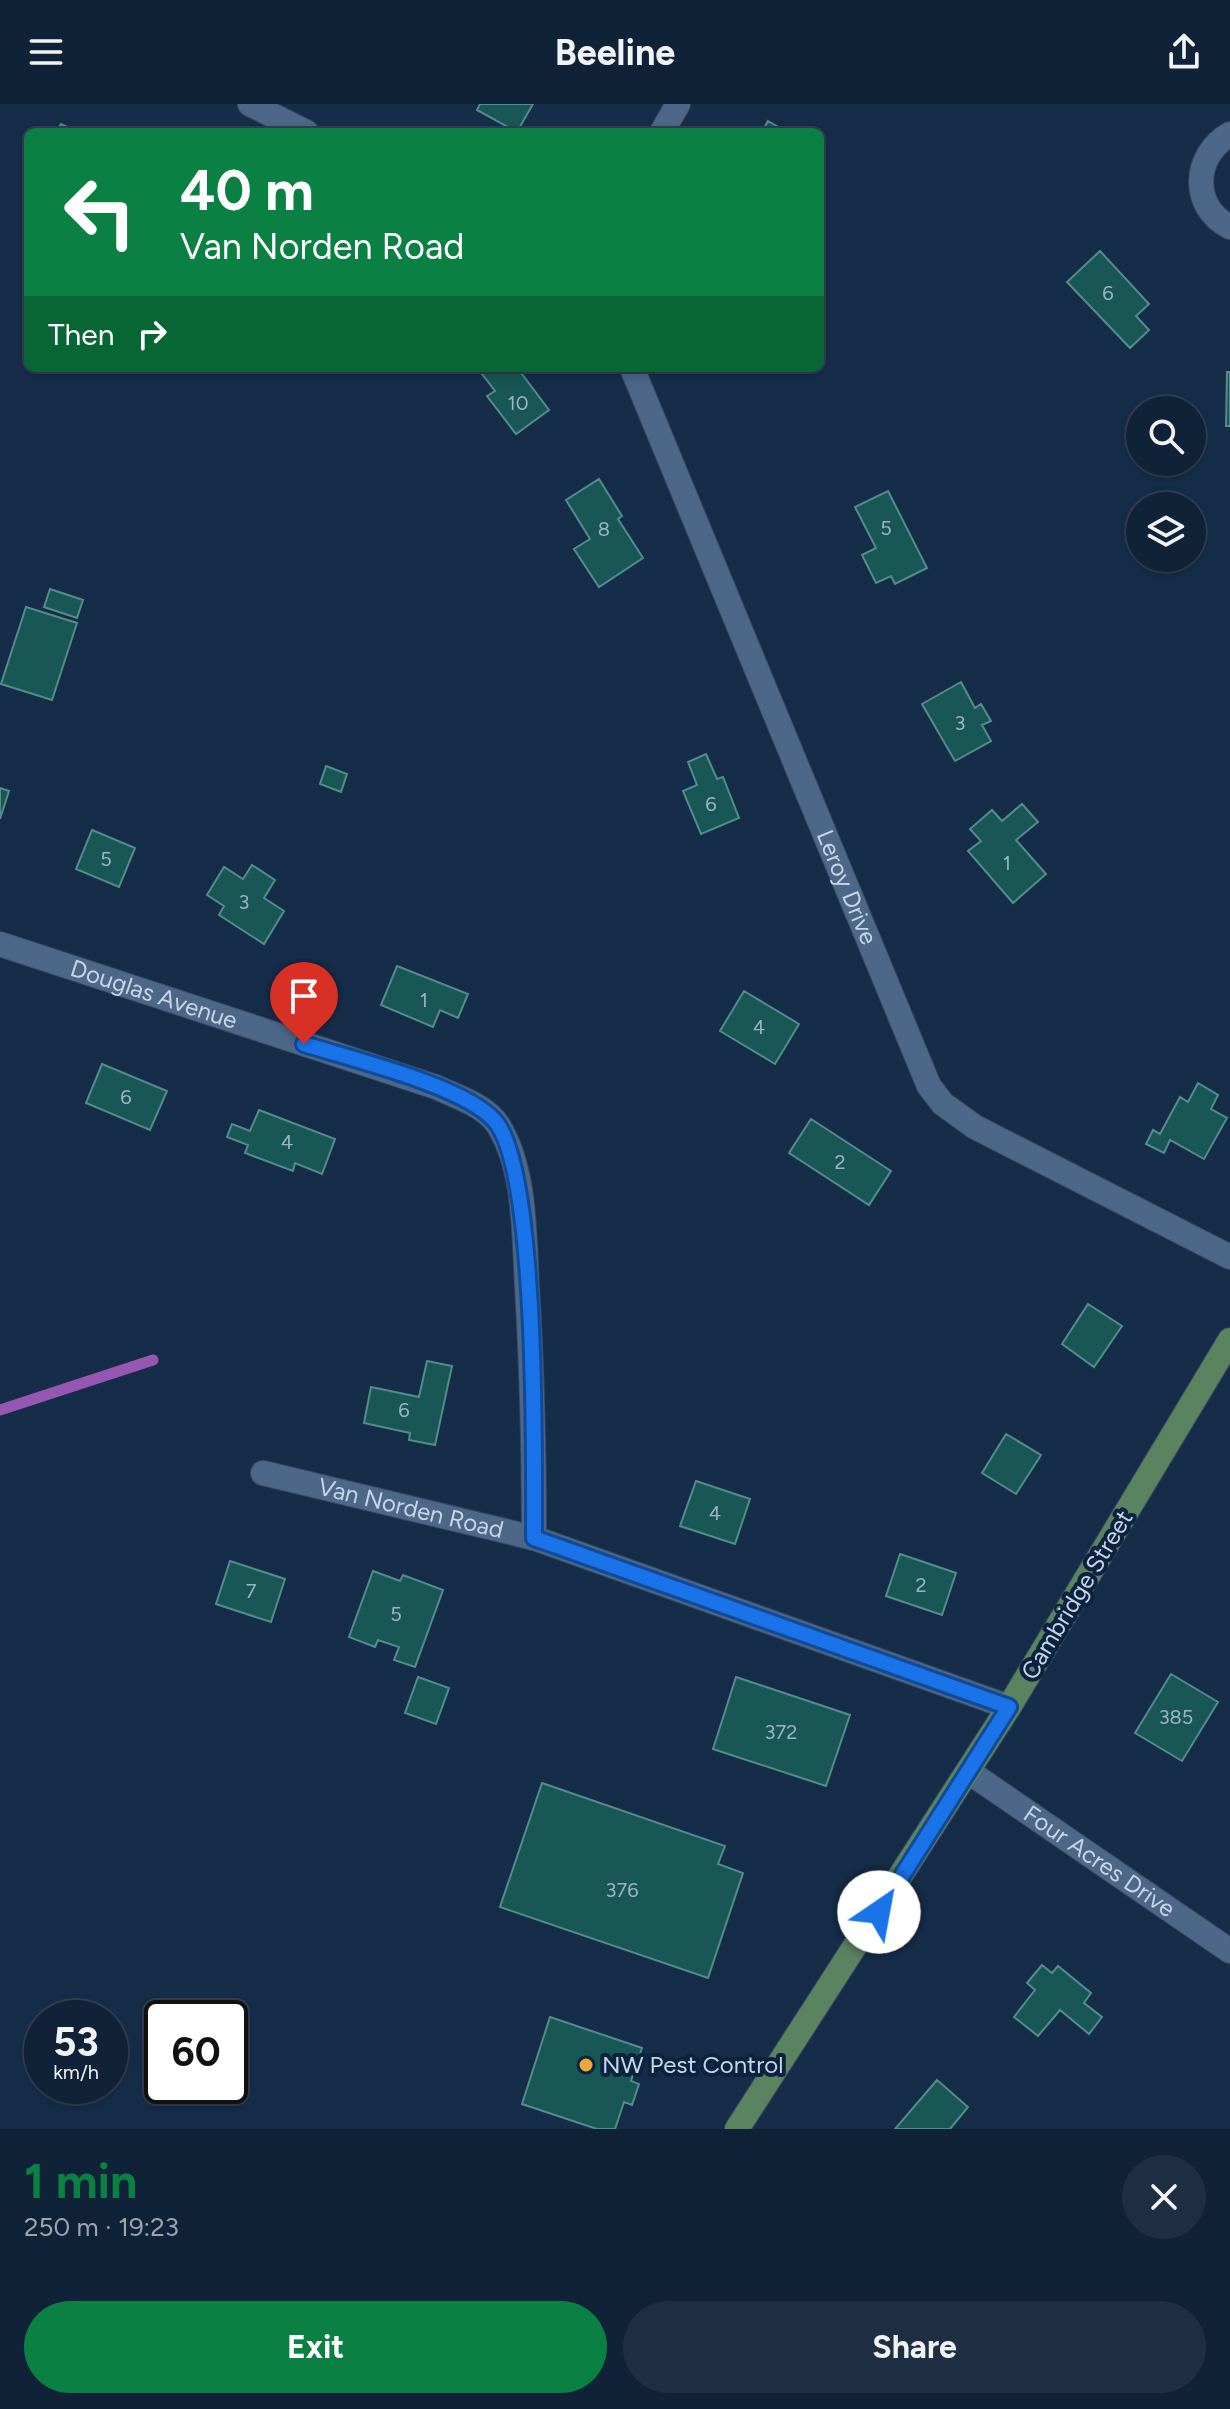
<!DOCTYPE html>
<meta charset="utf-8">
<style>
body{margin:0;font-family:Figtree,sans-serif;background:#1e2f43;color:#f1f3f6;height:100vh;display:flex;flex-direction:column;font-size:30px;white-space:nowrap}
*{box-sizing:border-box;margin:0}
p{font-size:26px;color:#9ca4ae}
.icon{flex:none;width:44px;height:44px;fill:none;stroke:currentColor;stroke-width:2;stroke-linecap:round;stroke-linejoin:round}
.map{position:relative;height:2025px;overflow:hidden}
.drawer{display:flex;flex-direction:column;background:#102238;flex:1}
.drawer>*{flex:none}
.guide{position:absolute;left:24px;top:24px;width:800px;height:244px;border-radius:12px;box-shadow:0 4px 12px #0003,0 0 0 2px #303f53;background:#0b8043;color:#fff;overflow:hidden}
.tools{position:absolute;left:1126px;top:292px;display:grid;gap:16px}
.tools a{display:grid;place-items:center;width:80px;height:80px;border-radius:50%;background:#102238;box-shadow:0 4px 12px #0003,0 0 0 2px #303f53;font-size:40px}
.speed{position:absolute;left:24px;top:1896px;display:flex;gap:16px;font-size:40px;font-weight:700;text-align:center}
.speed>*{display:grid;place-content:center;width:104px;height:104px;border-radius:50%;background:#102238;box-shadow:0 4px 12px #0003,0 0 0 2px #303f53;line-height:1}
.speed small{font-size:20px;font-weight:400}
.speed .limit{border:4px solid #111;border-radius:12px;background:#fff;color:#111}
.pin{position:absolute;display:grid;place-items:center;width:68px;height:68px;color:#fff;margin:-82px -34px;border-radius:50% 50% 50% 0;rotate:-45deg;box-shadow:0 0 8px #0007}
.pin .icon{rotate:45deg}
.me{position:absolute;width:88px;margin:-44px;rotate:33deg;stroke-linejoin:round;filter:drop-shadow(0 0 6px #0008)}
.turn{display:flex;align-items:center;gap:28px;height:168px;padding:0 24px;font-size:36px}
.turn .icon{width:104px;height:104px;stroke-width:2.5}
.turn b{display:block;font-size:56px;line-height:68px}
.then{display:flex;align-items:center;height:76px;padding:0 24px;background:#0003;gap:16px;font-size:30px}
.round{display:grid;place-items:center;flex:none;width:84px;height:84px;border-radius:42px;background:#1e2f43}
.head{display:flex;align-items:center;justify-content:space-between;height:136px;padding:0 24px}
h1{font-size:48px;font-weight:700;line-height:60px;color:#0b8043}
.cta{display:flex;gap:16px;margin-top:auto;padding:16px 24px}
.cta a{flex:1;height:92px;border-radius:48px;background:#0b8043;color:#fff;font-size:32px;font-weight:700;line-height:92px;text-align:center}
.cta a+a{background:#1e2f43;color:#f1f3f6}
header{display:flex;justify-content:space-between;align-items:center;height:104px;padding:0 24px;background:#102238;font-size:36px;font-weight:700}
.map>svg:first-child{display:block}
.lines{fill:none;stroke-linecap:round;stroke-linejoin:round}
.stream{stroke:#9657b2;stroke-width:11}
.building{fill:#195656;stroke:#538c8b;stroke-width:2}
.minor-casing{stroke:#384a63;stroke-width:26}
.major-casing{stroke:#384a63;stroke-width:26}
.minor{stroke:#4d6788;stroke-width:24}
.major{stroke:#5b8360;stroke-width:24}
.route-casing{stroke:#114b97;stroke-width:20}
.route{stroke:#1a73e8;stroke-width:14}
.poi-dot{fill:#eda83b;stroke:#0c233f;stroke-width:3}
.labels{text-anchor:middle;stroke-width:8;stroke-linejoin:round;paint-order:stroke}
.number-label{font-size:20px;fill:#9bb5c3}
.street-label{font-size:24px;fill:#c6d5e7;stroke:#0c233f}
.poi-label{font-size:24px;fill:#c6d5e7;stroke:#0c233f;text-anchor:start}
</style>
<header><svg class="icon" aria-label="menu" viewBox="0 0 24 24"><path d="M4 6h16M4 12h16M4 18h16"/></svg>Beeline<svg class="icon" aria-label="share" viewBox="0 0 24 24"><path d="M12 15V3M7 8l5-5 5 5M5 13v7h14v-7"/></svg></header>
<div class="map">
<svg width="1230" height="2025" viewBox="0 0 1230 2025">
<rect width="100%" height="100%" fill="#162d4a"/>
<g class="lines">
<!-- stream -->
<path class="stream" d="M0,1306L153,1256"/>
</g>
<!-- building -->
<path class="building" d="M480,0H533L517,28L477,6Z
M768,17L787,28H762Z
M61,20L77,28H56Z
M1100,147L1149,200L1136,212L1149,226L1130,244L1067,178Z
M483,264H531L522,270L549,306L516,330L487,292L495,287L479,266Z
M1227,268H1230V322H1226Z
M599,375L622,412L618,415L643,454L599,483L574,445L590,435L566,396Z
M888,387L927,464L895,480L891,472L876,479L862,451L876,444L855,403Z
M50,485L83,496L77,514L44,503Z
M26,503L77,519L52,596L1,580Z
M961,578L975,604L981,600L991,617L982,621L991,637L955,657L922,600Z
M706,650L717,675L723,673L739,714L701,730L683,687L697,681L688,658Z
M326,662L347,670L341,688L320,680Z
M0,684L9,687L0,715Z
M1022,700L1038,718L1016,736L1046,770L1013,799L968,747L981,737L970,725L992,706L1002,717Z
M92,726L135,744L119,783L76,765Z
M252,761L275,776L264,794L284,807L264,840L219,811L224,802L207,791L224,763L243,775Z
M397,862L468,890L458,914L440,906L433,923L381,901Z
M744,887L799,920L775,960L720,927Z
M102,960L167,987L150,1026L86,999Z
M1198,979L1218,991L1211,1005L1227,1014L1204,1055L1170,1036L1164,1049L1146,1040L1153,1026L1160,1030L1180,993L1188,998Z
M259,1006L335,1035L322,1070L295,1059L293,1067L245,1049L248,1041L227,1033L232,1020L250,1027Z
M811,1015L891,1067L869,1101L789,1049Z
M1088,1200L1122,1222L1094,1263L1062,1240Z
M427,1257L452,1262L435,1341L409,1336L410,1329L364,1319L371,1283L419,1293Z
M1006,1330L1041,1351L1016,1390L982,1369Z
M696,1377L750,1395L735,1440L680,1422Z
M900,1450L956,1469L942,1511L886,1492Z
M230,1457L285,1475L271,1518L216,1500Z
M373,1467L400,1477L403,1471L443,1486L415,1563L394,1556L399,1543L378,1536L375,1543L349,1533Z
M1171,1570L1218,1598L1182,1657L1135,1629Z
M418,1573L449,1584L436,1620L405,1609Z
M736,1573L850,1611L826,1682L713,1645Z
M542,1679L725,1742L718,1760L743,1769L708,1874L500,1803Z
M1042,1861L1052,1869L1058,1862L1091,1889L1084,1899L1102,1913L1089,1930L1060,1906L1038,1932L1014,1913L1035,1886L1027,1879Z
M550,1913L642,1944L631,1977L639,1980L632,2001L624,1998L615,2025H597L522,2000Z
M937,1976L968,2003L950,2025H895Z"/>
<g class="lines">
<!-- minor casing -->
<g class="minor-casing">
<g id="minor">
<path d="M250,0L306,28"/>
<path d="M662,28L678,0"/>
<path d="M1230,30C1193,51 1190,103 1230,123"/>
<path id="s1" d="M632,264L929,982L943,1000L975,1023L1230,1153"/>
<path id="s2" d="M0,840L436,983C457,993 485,1001 498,1021C526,1065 524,1132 527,1182C532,1266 534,1350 534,1434"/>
<path id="s3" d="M263,1369L534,1434L1009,1603"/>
<path id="s4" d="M969,1668L1230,1847"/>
</g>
</g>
<!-- major casing -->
<g class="major-casing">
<path id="major" d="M737,2025L1009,1603L1230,1236"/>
</g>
<!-- minor -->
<use href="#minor" class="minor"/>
<!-- major -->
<use href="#major" class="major"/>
</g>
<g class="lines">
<!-- route casing -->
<g class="route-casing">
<path id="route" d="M304,940C351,955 465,982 495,1017C538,1067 534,1358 534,1434L1009,1603L879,1808"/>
</g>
<!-- route -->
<use href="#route" class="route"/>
</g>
<!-- markers -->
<circle class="poi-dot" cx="586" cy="1961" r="8"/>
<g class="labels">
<!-- number labels -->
<g class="number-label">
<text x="1108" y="196">6</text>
<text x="518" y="306">10</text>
<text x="886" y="431">5</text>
<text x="604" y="432">8</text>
<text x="960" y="626">3</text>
<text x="711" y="707">6</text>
<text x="106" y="762">5</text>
<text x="1007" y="766">1</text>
<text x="244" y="805">3</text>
<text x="424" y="903">1</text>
<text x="759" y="930">4</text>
<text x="126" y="1000">6</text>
<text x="287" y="1045">4</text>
<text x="840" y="1065">2</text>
<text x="404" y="1313">6</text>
<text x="715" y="1416">4</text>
<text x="921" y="1488">2</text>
<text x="251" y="1494">7</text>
<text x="396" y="1517">5</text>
<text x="1176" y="1620">385</text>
<text x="781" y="1635">372</text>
<text x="622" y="1793">376</text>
</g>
<!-- street labels -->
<g class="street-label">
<text dy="8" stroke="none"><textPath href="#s1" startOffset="562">Leroy Drive</textPath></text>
<text dy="8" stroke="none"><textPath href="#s2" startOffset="162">Douglas Avenue</textPath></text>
<text dy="8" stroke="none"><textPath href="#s3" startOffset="152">Van Norden Road</textPath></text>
<text transform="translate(1077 1491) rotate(-59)" y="8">Cambridge Street</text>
<text dy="8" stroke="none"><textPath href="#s4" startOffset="158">Four Acres Drive</textPath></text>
</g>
<!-- poi labels -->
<g class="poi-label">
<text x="602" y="1969">NW Pest Control</text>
</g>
</g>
</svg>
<div class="tools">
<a><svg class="icon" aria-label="search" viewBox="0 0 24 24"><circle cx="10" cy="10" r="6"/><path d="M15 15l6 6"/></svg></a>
<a><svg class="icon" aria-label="layers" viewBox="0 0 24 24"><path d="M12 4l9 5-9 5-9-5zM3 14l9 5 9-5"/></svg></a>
</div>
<div class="speed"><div>53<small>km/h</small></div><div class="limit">60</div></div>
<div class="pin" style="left:304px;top:940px;background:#d93025"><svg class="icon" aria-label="arrive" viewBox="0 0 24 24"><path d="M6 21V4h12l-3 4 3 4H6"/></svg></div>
<svg class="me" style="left:879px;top:1808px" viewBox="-20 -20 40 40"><circle r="19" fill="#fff"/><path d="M0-13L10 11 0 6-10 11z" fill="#1a73e8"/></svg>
<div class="guide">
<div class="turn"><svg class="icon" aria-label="left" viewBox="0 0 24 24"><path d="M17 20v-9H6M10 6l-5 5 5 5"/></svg><div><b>40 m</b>Van Norden Road</div></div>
<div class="then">Then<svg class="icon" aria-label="right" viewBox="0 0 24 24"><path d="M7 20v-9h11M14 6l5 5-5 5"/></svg></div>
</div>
</div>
<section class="drawer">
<div class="head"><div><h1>1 min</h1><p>250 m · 19:23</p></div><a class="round"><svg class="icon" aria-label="close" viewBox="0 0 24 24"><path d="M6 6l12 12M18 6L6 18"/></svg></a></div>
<div class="cta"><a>Exit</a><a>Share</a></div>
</section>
